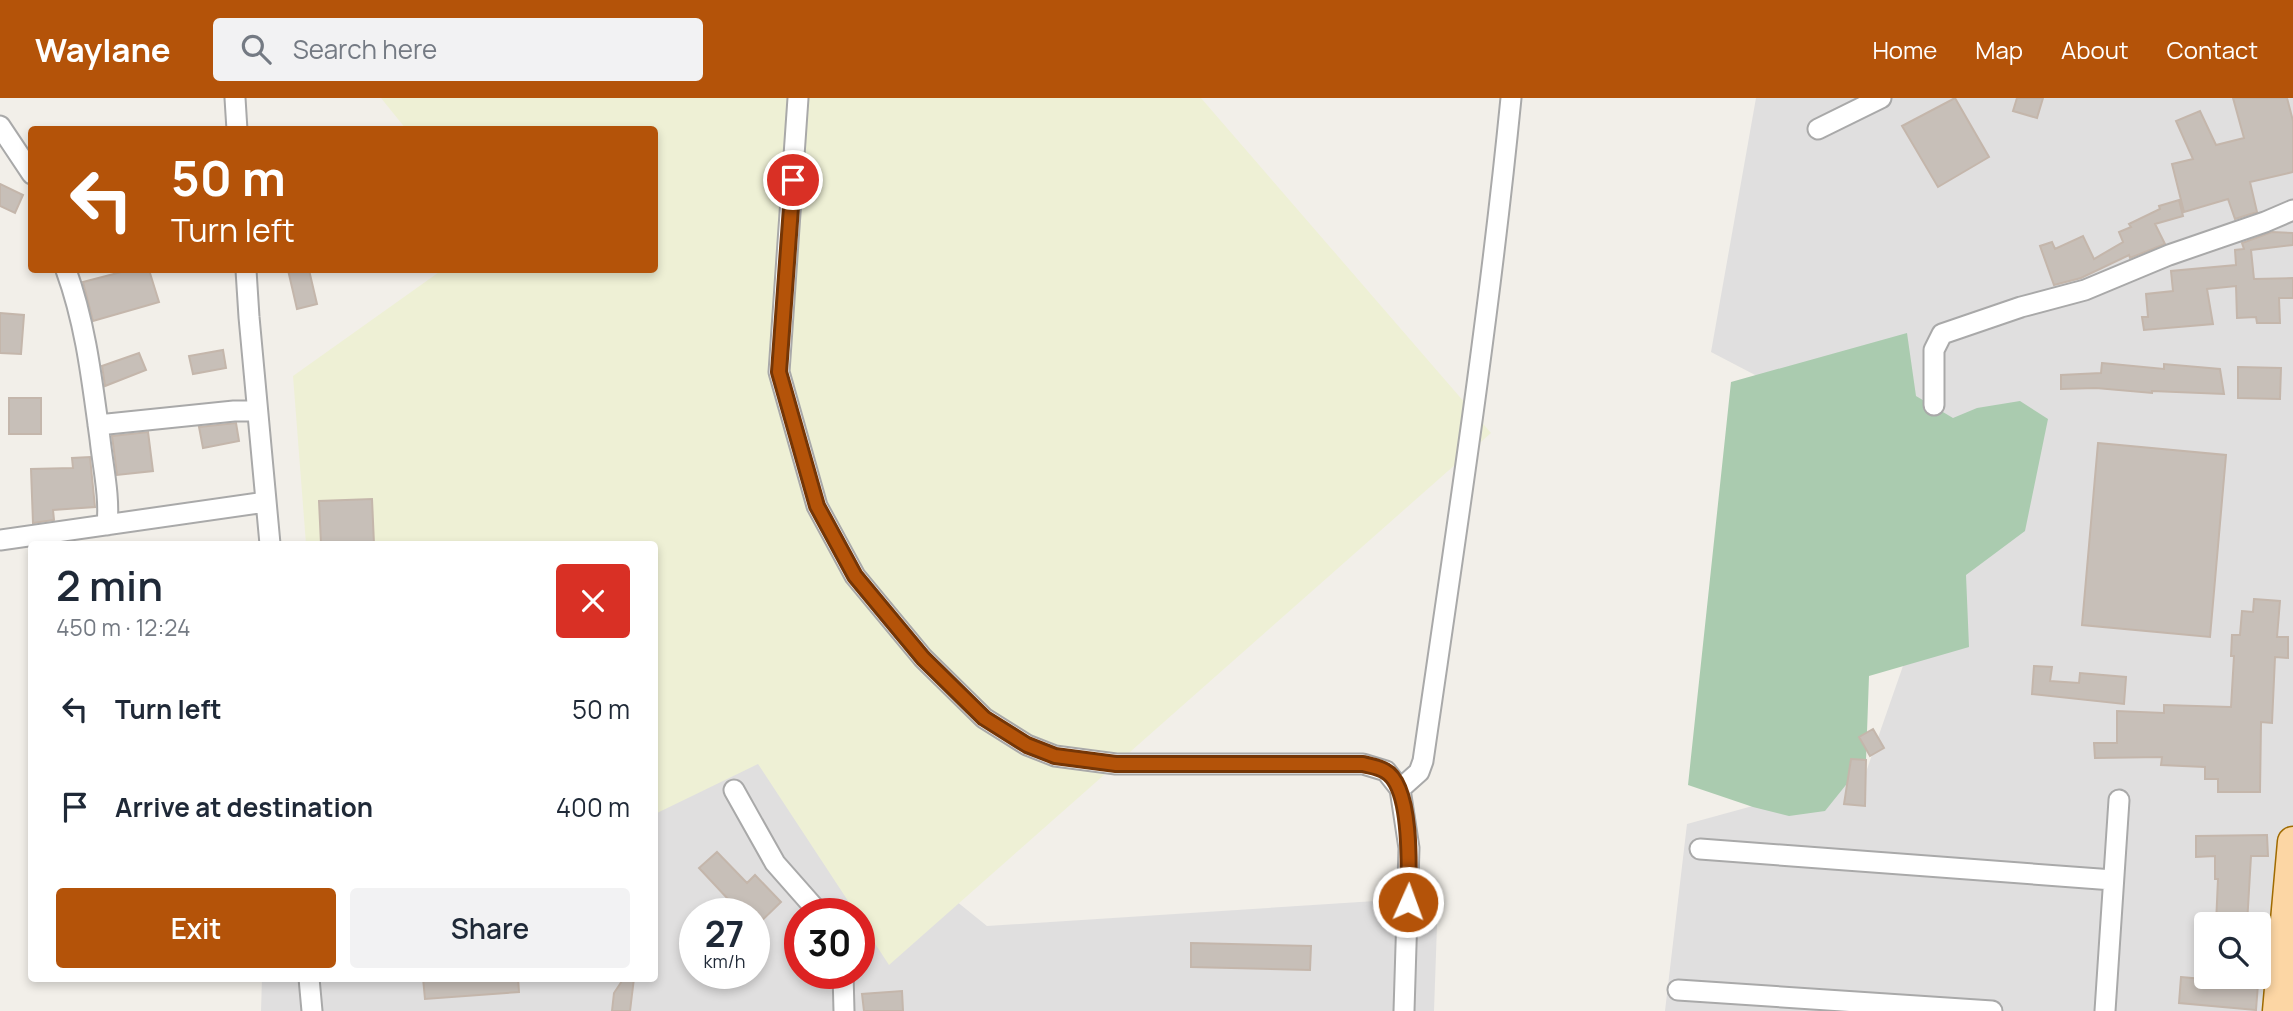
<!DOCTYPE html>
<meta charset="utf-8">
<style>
body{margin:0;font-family:Manrope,sans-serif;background:#f2f2f3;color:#1f2937;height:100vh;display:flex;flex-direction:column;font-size:26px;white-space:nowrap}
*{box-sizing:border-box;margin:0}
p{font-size:23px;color:#747a83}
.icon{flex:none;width:38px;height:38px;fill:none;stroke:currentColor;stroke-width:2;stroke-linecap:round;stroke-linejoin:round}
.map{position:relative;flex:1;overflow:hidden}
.drawer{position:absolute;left:28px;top:443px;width:630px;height:441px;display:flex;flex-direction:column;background:#fff;border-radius:7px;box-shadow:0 4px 10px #0003}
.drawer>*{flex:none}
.hud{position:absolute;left:28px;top:28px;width:630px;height:147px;border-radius:7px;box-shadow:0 4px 10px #0003;background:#b45309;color:#fff;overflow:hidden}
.controls{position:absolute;left:2194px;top:814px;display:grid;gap:14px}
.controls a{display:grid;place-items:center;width:77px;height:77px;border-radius:7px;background:#fff;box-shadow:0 4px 10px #0003;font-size:35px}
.speed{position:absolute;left:679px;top:800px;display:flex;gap:14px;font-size:35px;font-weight:700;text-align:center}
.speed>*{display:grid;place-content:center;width:91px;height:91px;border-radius:50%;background:#fff;box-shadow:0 4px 10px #0003;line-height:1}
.speed small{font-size:18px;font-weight:400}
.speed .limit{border:10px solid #d22;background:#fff;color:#111}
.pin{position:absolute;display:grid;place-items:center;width:60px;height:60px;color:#fff;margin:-30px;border:4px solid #fff;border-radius:50%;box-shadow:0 2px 7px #0007}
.me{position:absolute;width:77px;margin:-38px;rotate:2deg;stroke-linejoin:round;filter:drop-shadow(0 0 5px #0008)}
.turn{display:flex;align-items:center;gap:24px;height:147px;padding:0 28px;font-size:32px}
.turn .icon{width:91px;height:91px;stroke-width:2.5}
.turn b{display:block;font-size:49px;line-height:60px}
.round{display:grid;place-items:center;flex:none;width:74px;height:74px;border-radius:7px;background:#f2f2f3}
.overview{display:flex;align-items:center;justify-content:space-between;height:119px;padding:0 28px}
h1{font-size:42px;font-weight:600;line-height:52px}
.action{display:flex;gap:14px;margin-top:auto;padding:14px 28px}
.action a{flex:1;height:80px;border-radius:7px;background:#b45309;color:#fff;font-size:28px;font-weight:600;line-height:80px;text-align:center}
.action a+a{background:#f2f2f3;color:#1f2937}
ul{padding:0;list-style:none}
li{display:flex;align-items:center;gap:21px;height:98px;padding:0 28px}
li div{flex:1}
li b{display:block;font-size:26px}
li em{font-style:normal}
header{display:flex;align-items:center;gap:42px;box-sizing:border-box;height:98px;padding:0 35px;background:#b45309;color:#fff}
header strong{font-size:33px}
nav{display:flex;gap:38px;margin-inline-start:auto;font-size:24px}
.search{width:490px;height:63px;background:#f2f2f3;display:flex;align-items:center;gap:18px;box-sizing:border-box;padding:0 24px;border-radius:7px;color:#747a83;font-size:26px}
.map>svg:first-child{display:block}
.residential{fill:#e0dfdf;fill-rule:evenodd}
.farmland{fill:#eef0d5}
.cemetery{fill:#aacbaf}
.building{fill:#c7bfb8;stroke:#c4b6ab;stroke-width:2}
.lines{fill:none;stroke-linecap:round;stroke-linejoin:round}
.minor-casing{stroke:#a9a9a9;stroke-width:23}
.primary-casing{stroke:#a06b00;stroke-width:33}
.minor{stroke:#fff;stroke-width:19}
.primary{stroke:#fcd6a4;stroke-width:30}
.route-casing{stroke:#753606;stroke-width:18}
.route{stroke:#b45309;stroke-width:12}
</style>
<header>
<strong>Waylane</strong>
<div class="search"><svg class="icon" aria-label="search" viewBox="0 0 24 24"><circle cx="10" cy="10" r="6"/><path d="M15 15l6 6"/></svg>Search here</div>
<nav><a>Home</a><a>Map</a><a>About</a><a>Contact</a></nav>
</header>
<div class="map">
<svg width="2293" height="913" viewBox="0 0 2293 913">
<rect width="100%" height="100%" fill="#f2efe9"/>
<!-- residential -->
<path class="residential" d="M1756,0H2293V913H1665L1687,726L1865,677L1966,387L1711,254ZM2207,826H2259V878H2207Z
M717,610L987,828L1438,799L1434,913H261L262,880H654L655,644ZM695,816H754V875H695ZM800,816H859V875H800Z"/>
<!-- farmland -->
<path class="farmland" d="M381,0H1201L1491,335L889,867L859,821V816L856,815L758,666L655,716L654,446H306L293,278L442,172H654V32L406,31Z"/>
<!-- cemetery -->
<path class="cemetery" d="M1907,235L1916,298L1953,320L1977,310L2020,303L2048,321L2025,433L1966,477L1969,549L1869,578L1866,662L1825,713L1789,718L1753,709L1688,687L1731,284Z"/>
<!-- building -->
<path class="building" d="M1955,0L1989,59L1938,89L1902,28Z
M2017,0H2043L2037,20L2013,13Z
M2233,0H2287L2293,23V74L2250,84L2257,114L2235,121L2228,101L2184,114L2172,66L2193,61L2176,23L2200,13L2216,47L2244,40Z
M0,86L23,97L15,115L0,108Z
M2179,102L2183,118L2155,126L2165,146L2130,160L2129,157L2081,180L2054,187L2040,148L2052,144L2055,151L2083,138L2094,161L2123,144L2119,134L2131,129L2129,126L2160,111L2159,108Z
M2272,134L2293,135V147L2251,152L2254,181L2293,180V200H2279L2280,225H2257L2256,219L2237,220L2236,188L2207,191L2213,226L2144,232L2142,219H2148L2146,196L2173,193L2171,173L2236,167L2235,152L2244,151L2242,145Z
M129,172H149L159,204L93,223L83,184Z
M288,172H309L317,206L297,211Z
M0,215L24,217L21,256L0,255Z
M223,252L226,270L193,276L189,258Z
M139,255L146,272L105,288L102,268Z
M2102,265L2164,271V266L2220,271L2224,296L2152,293V295L2096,290L2061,291V277L2101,275Z
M2238,269L2281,270L2280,301L2238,300Z
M9,300H41V336H9Z
M236,325L239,343L203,350L199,329Z
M148,334L153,373L117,377L112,338Z
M2098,345L2226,357L2210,539L2082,527Z
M90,359L95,409L53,412L54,422L33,425L31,371L73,370L72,360Z
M372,401L374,446H321L319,403Z
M2254,501L2280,503L2277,539H2288V560L2275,559L2272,625L2261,624L2260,694H2218V681H2205V669L2161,667L2162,659L2095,660L2094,645H2117V613L2164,615V607L2231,609L2234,558H2231L2232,537H2240L2242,513L2253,514Z
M2034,568L2052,569L2050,583L2079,585L2080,575L2126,579L2124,606L2032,596Z
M1873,631L1884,650L1870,658L1859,639Z
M1851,661L1866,662L1865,708L1844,706Z
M2267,737L2268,758H2251L2247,826H2216L2218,781H2215V758L2196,759V738Z
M717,754L747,785L755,777L781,804L754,830V816H742L699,770Z
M1191,845L1311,848L1310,872L1191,869Z
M2181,879L2258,886L2256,912L2179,905Z
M423,880H518L519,894L425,901Z
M624,880H634L630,913H612L614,895Z
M902,893L903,913H864L862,896Z"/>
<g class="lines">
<!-- minor casing -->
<g class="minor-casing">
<path id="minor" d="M235,0L237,32
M798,0L779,274L817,408L855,478L923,560L984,620L1027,647L1055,658L1116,666H1363L1386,673L1400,691L1409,750L1404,913
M0,28L32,76
M1818,31L1881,0
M66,172C86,227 92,283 100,341C103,369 110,399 107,427
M246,172L249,219L270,446
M1934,307V252L1942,236L2021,209L2085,192L2169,157L2265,124L2293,112
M98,327L234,313H257
M0,442L266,404
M1400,691L1419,674L1423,663C1455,442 1489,222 1511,0
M734,692L775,765L820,816
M1700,751L2113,782
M843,875L844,913
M309,880L312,913
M1678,892L1992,913
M2105,913L2119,702"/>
</g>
<!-- primary casing -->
<g class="primary-casing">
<path id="primary" d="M2278,913L2293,744"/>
</g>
<!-- minor -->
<use href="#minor" class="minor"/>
<!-- primary -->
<use href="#primary" class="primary"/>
</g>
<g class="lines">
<!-- route casing -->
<g class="route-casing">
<path id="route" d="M793,82L779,274L817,408L855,478L923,560L984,620L1027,647L1055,658L1116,666H1363C1370,668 1379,669 1385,673C1413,688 1409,775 1408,804"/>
</g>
<!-- route -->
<use href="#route" class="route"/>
</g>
</svg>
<div class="controls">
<a><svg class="icon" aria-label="search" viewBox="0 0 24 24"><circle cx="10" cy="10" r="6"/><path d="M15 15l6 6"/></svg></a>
</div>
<div class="speed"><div>27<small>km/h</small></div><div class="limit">30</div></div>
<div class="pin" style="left:793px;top:82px;background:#d93025"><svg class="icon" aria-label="arrive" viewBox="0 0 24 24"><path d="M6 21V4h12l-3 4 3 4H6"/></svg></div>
<svg class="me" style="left:1408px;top:804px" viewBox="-20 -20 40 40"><circle r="17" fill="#b45309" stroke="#fff" stroke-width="3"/><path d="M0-11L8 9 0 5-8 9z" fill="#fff"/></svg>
<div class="hud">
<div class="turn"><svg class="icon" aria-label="left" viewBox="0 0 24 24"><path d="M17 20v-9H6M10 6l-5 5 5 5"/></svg><div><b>50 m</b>Turn left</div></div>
</div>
<section class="drawer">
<div class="overview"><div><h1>2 min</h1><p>450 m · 12:24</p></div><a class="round" style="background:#d93025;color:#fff"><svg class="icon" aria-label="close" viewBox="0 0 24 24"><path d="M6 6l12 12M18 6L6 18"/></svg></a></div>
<ul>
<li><svg class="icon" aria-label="left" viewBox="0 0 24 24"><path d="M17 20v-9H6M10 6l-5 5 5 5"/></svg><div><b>Turn left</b></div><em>50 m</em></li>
<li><svg class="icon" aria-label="arrive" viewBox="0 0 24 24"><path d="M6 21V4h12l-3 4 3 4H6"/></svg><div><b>Arrive at destination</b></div><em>400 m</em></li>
</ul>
<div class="action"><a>Exit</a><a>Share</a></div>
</section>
</div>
